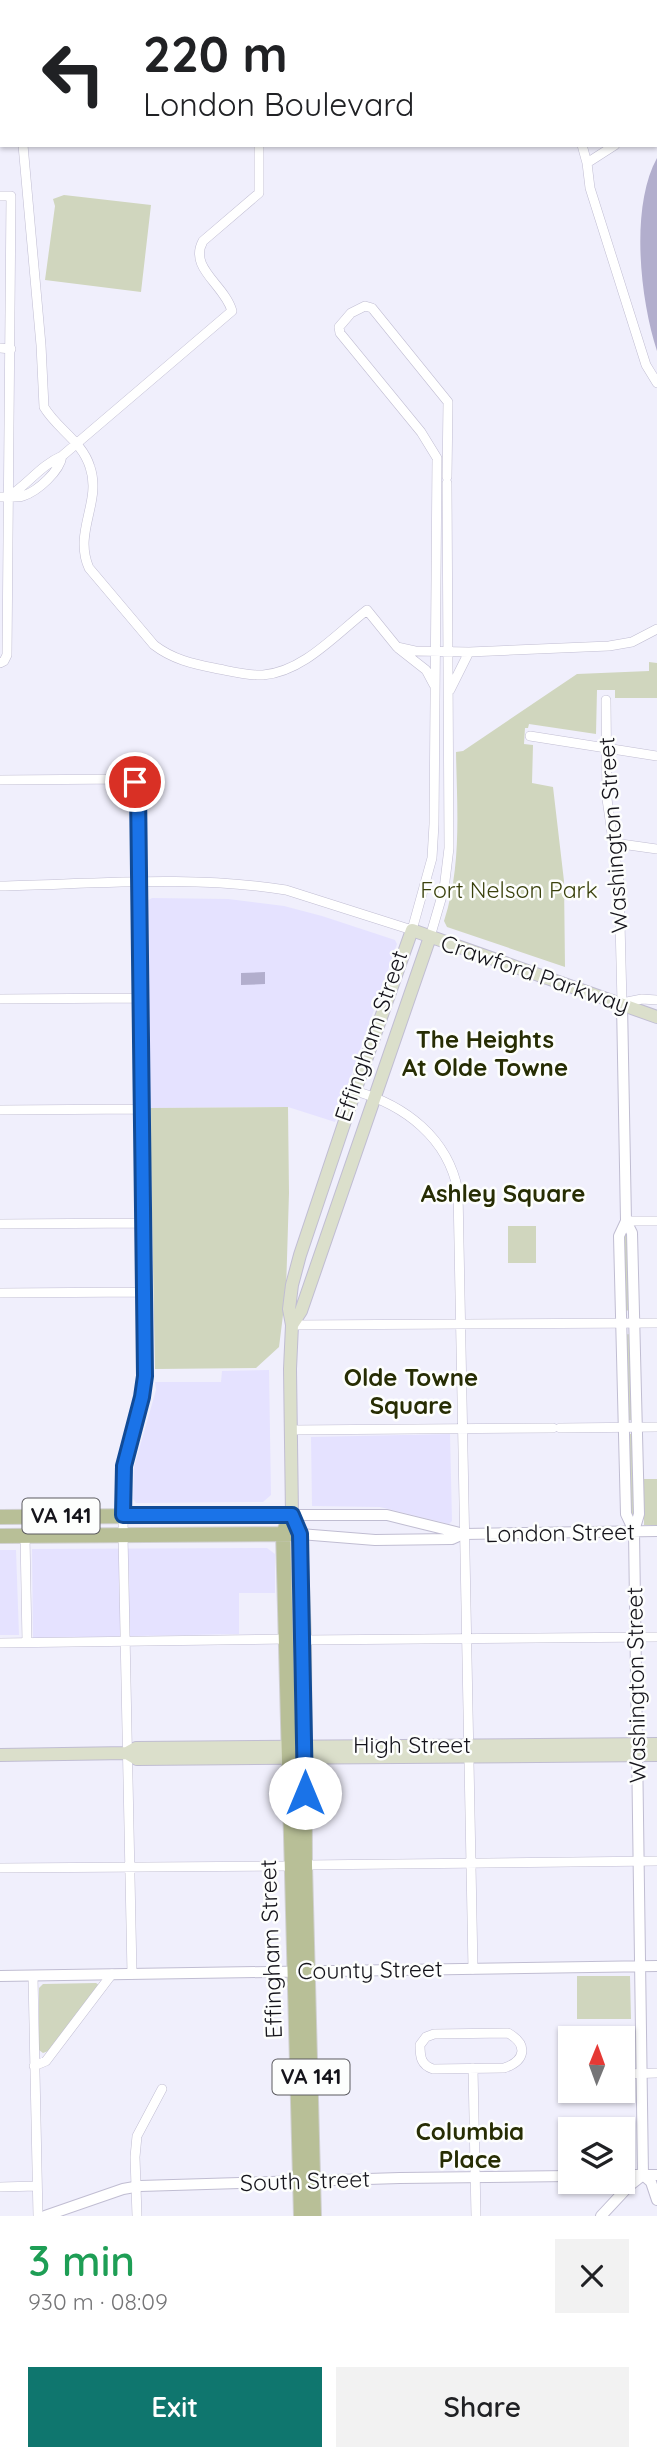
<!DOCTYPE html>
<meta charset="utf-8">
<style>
body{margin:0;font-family:Quicksand,sans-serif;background:#f2f2f2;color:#202124;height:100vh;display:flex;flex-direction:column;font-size:26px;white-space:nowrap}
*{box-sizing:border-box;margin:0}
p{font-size:23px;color:#757577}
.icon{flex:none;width:38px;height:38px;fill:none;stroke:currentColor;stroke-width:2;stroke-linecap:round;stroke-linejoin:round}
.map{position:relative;height:2216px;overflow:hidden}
.details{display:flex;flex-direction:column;background:#fff;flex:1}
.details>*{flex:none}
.guide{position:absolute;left:0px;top:0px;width:658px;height:147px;box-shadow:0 2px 5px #0004;background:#fff;color:#202124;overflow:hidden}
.needle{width:46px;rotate:1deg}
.fabs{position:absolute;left:558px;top:2026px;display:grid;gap:14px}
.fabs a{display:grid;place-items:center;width:77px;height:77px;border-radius:0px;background:#fff;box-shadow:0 2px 5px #0004;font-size:35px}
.pin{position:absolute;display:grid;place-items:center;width:60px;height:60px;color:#fff;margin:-30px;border:4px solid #fff;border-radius:50%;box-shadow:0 2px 7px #0007}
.me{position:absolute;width:77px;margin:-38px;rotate:0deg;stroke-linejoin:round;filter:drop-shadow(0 0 5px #0008)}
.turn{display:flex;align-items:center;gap:24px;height:147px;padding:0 28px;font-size:32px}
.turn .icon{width:91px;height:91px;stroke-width:2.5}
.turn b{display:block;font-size:49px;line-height:60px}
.round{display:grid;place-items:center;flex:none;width:74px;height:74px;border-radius:0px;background:#f2f2f2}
.headline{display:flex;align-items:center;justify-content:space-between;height:119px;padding:0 28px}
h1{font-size:42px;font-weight:600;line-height:52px;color:#1e9e55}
.primary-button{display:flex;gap:14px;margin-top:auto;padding:14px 28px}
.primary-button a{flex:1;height:80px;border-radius:0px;background:#0f766e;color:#fff;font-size:28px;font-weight:600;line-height:80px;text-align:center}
.primary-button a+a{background:#f2f2f2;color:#202124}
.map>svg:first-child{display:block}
.built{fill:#e5e2ff}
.green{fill:#d0d6be}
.water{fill:#b2aecd}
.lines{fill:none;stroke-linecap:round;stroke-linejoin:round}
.minor-casing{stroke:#c0bdd2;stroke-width:10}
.tertiary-casing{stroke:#c0bdd2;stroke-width:12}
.secondary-casing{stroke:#c0bdd2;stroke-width:14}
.primary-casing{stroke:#d0d0d1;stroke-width:16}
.minor{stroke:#fff;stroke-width:9}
.tertiary{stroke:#fff;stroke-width:10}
.secondary{stroke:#dbdfcb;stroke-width:12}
.primary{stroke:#b8bf97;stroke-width:14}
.route-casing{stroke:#114b97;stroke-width:18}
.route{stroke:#1a73e8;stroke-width:12}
.labels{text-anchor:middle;stroke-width:5;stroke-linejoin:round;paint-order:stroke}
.shield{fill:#fdfefd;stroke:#5b5a5f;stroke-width:2}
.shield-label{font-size:21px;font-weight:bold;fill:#15141b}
.street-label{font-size:23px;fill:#15141b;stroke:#fdfefd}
.park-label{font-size:23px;fill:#3a410c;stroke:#fdfefd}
.neighbourhood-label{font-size:24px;font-weight:bold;fill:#272d04;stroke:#fdfefd}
</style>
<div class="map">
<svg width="657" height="2216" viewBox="0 0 657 2216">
<rect width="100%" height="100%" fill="#f0effc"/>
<!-- built -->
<path class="built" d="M152,898L228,899L284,906L322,916L395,940L397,944L335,1122L288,1107L150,1108L145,902Z
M269,1370L271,1495L263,1502L136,1503L133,1499L134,1467L156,1390L155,1382H221L222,1371Z
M450,1434L452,1521L449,1524L380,1507L312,1506L311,1437Z
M267,1548L275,1554V1593H239V1634L33,1638L32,1549Z
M0,1550H16L19,1635H0Z"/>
<!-- green -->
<path class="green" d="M473,0H657V114L656,2Z
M64,195L151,205L141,292L45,280L55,206L53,199Z
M649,662L657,663V698H615V690H597L596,734L529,724L528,728H525L524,744L533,745L532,783L553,787L564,881L565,967L447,927L444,921C462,866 457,809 456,752L463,751L577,674L649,671Z
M288,1107L289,1193L286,1291L279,1347L256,1368L155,1369L150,1108Z
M508,1226H536V1263H508Z
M626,1233H628L630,1310L625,1311L622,1235Z
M628,1334L630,1335L632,1420H628L626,1335Z
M628,1434H632L634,1517H630Z
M644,1479H657V1525H644Z
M577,1976H630L631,2019H577Z
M96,1983L99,1985L51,2050L43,2053L39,2050V1988L43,1984Z"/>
<!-- water -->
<path class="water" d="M657,158V351C640,299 630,207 657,158Z
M265,972V984L241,985V973Z"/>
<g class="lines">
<!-- minor casing -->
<g class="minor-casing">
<path id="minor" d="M22,0V2
M458,0L463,2
M409,2L413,0
M656,118L657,117
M23,145L41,345L44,407C57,429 82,441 90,467C102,502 73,532 89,568L154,645C172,659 193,664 214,668C230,671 247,676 263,675C303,672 336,634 367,610L397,647L415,651L469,652L609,646L632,642L657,629
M582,145L587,163
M615,145L587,163L590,188L646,365L657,383
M0,196H11L7,655L4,661L0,663
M0,348L11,349
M0,497C7,497 17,498 23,496C38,491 60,471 62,456
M8,497C27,485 41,465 62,456L232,311C225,285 188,268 203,241L259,193V145
M398,648L426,670L434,685
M450,690L469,652
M606,700L607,799L619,882L622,1003L642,999L657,1000
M530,736L657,756
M0,780L128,779L135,782L138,789L145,1376L142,1397L124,1466L123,1535L132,1974
M614,843L657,849
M0,886C94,884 192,875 286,890L412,930L432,858L434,824L437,458L421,432L340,333L339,327L351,313L365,306L372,308L448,402L447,477
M430,937L444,889L449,848L447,483
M0,999L141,998
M355,1091C405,1105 448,1138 458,1191L473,1969
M0,1110L142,1109
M626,1221H657
M0,1224L143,1223
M0,1293L144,1292
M292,1325L657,1323
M560,1428L657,1427
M291,1430L553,1428
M25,1536L27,1642
M304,1640L657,1637
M0,1643L285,1639
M305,1865L657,1861
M0,1868L292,1866
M33,1976L38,2216
M508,2033C529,2045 525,2061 504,2068L433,2069C421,2065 420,2057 420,2045L426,2037L434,2034Z
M34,2066L46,2061L112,1974
M473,2068L476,2216
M623,2074L657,2073
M0,2187L37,2186
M137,2216L135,2157L137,2136L162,2089"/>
</g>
<!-- tertiary casing -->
<g class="tertiary-casing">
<path id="tertiary" d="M622,1003L626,1221L632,1233L639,1514L634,1531L643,2175L651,2182L657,2200
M626,1221L619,1236L626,1514L634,1531
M292,1515H387L464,1534L657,1531
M300,1534L375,1540L452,1539L461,1535
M0,1976L657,1966
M623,2175H657
M45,2216L123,2189L140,2186L400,2178L570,2176
M601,2216L629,2186L643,2175"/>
</g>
<!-- secondary casing -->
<g class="secondary-casing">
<path id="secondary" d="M292,1325L301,1311L430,937
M292,1515L290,1369L292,1325L289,1309L292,1285L300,1255L355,1091L412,930L657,1017
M127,1753L136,1748L657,1744
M0,1755L127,1753L137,1759L657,1755"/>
</g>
<!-- primary casing -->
<g class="primary-casing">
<path id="primary" d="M292,1515L283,1533L301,2216
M292,1515L300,1534L304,1640L305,1865L314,2216
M0,1517L292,1515
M0,1536L293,1534"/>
</g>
<!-- minor -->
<use href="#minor" class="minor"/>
<!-- tertiary -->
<use href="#tertiary" class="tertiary"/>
<!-- secondary -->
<use href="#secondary" class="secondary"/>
<!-- primary -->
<use href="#primary" class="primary"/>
</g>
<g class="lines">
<!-- route casing -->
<g class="route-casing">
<path id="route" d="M135,782L138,789L145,1376L142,1397L124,1466L123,1515H292L300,1534L305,1793"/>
</g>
<!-- route -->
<use href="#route" class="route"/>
</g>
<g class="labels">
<!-- shield labels -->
<g class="shield">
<rect x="22.5" y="1498.5" width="77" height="35" rx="5"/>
<rect x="272.5" y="2059.5" width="77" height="35" rx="5"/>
</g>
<g class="shield-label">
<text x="61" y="1523">VA 141</text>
<text x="311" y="2084">VA 141</text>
</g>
<!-- street labels -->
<g class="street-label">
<text transform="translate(613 835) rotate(-94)" y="8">Washington Street</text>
<text transform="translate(535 974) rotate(19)" y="8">Crawford Parkway</text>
<text transform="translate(371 1036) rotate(-71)" y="8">Effingham Street</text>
<text transform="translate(560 1533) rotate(-1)" y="8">London Street</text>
<text transform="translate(636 1685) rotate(-91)" y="8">Washington Street</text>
<text x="412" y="1753">High Street</text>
<text transform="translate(271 1949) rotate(-92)" y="8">Effingham Street</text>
<text transform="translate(370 1970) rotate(-1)" y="8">County Street</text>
<text transform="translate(305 2181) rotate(-2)" y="8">South Street</text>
</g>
<!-- park labels -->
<g class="park-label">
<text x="509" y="898">Fort Nelson Park</text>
</g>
<!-- neighbourhood labels -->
<g class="neighbourhood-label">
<text x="485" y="1048">The Heights<tspan x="485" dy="28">At Olde Towne</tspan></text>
<text x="503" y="1202">Ashley Square</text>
<text x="411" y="1386">Olde Towne<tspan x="411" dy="28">Square</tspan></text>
<text x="470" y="2140">Columbia<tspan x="470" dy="28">Place</tspan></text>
</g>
</g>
</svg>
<div class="fabs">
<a><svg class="needle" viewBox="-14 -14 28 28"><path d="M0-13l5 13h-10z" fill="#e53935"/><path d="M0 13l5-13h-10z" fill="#757577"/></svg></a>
<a><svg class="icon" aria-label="layers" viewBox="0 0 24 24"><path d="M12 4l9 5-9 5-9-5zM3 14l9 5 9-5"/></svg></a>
</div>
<div class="pin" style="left:135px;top:782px;background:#d93025"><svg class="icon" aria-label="arrive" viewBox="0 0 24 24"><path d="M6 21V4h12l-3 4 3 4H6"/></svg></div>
<svg class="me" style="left:305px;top:1793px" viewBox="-20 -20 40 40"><circle r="19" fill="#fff"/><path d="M0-13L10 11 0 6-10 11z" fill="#1a73e8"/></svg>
<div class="guide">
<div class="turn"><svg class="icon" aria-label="left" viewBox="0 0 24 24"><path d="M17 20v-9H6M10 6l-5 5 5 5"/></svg><div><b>220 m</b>London Boulevard</div></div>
</div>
</div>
<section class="details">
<div class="headline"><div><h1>3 min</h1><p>930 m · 08:09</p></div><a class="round"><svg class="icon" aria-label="close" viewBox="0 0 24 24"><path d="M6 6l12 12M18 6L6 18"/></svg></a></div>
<div class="primary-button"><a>Exit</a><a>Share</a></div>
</section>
